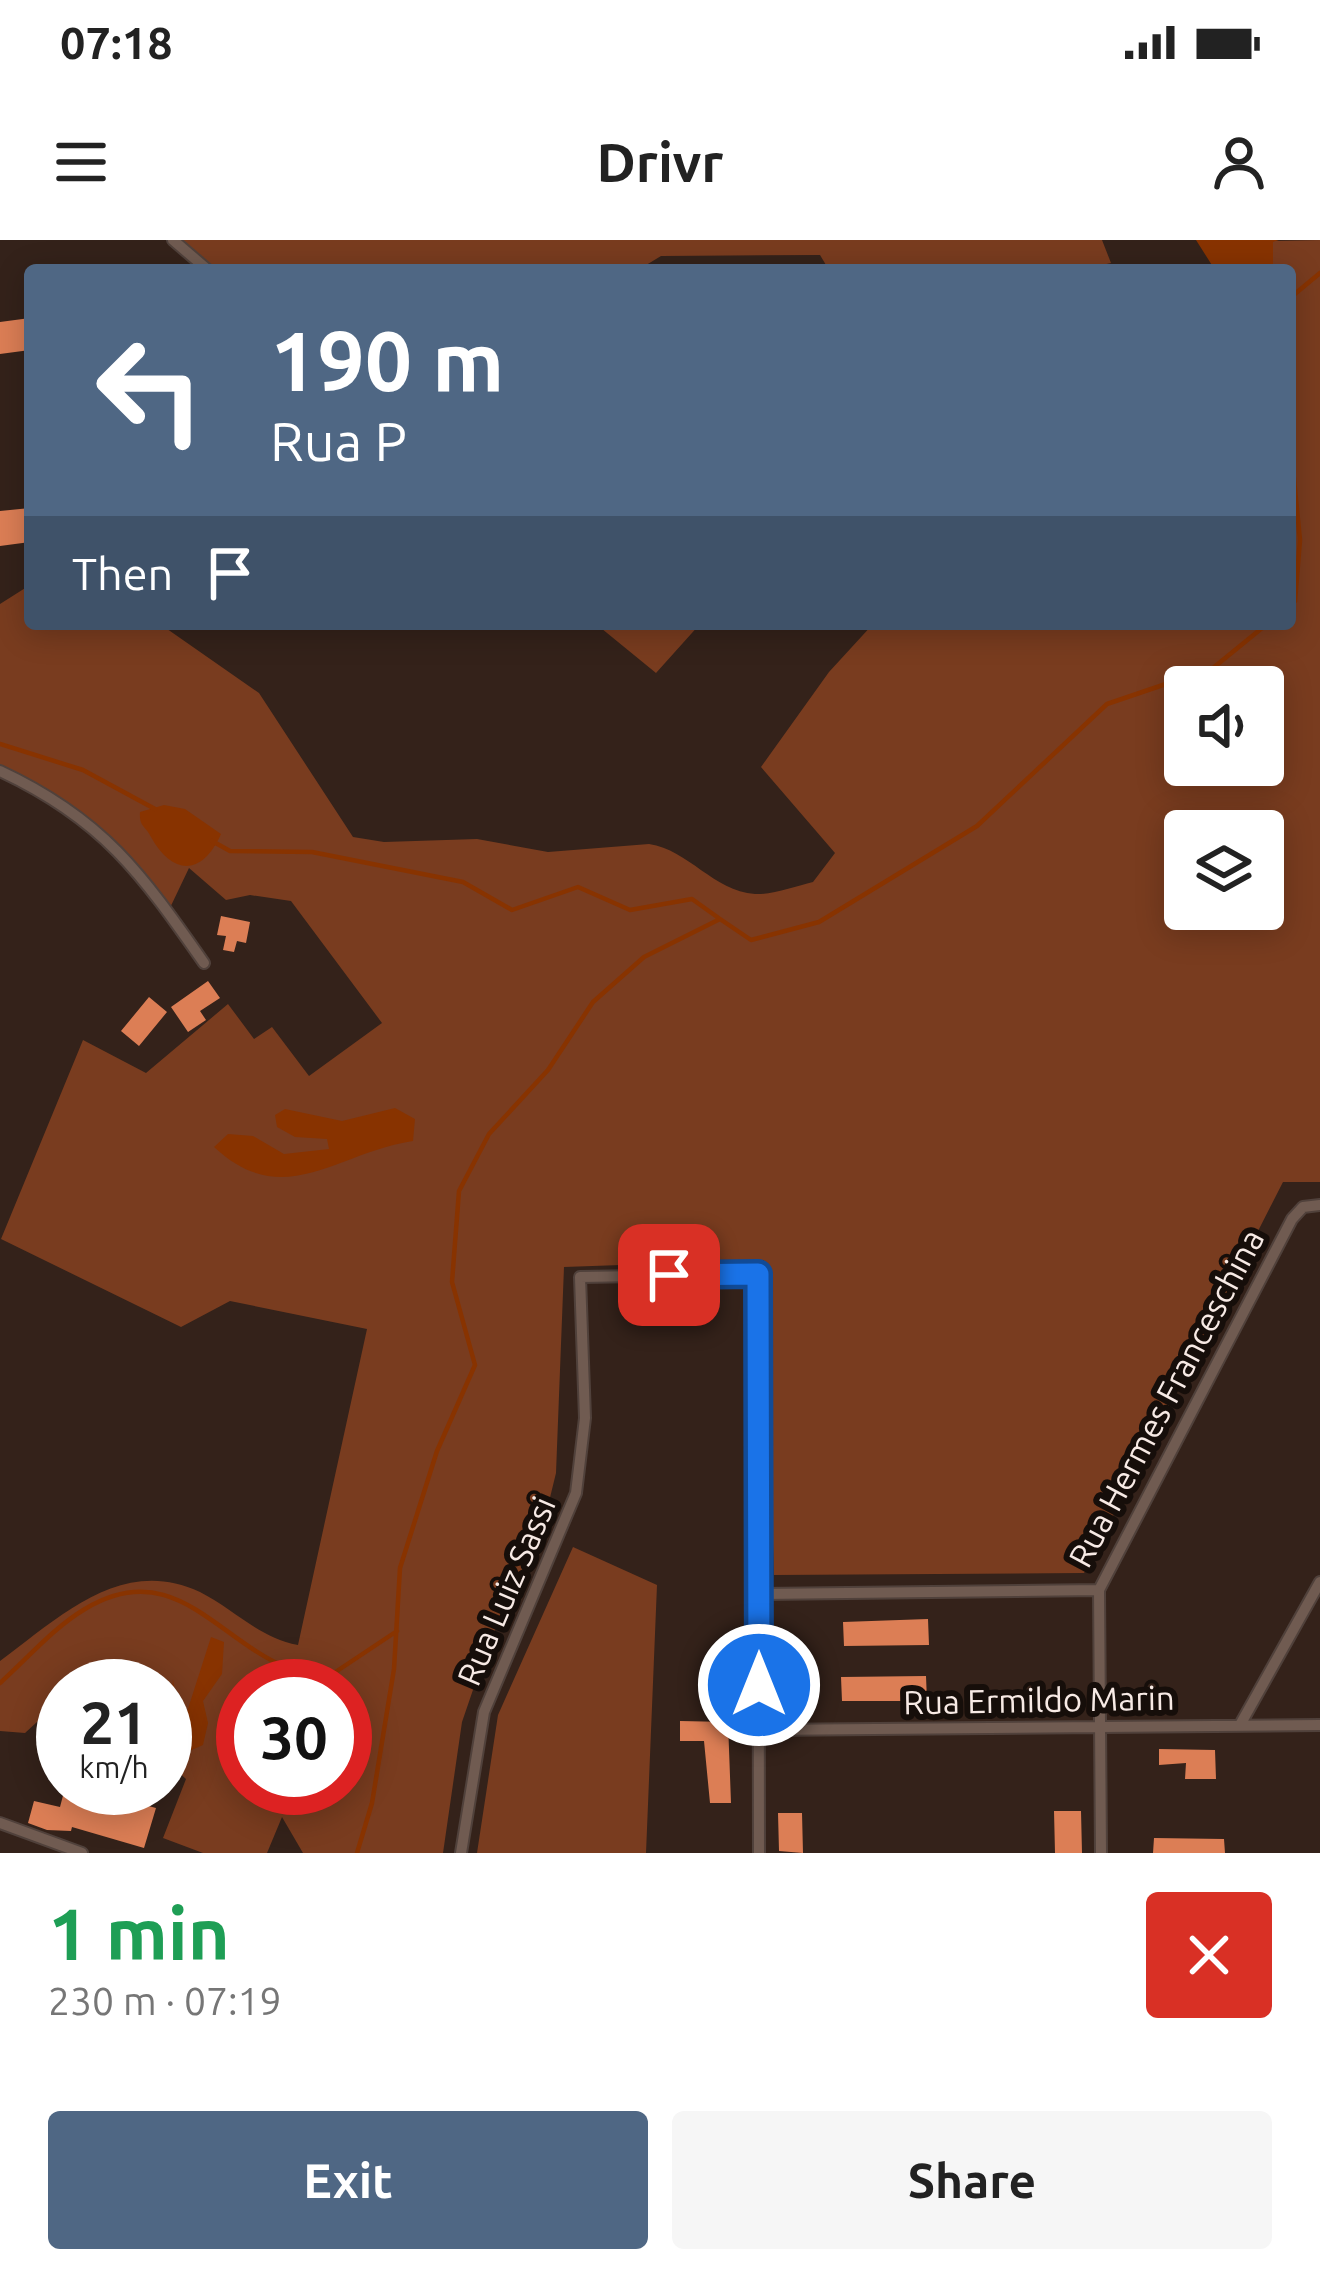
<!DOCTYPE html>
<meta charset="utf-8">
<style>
body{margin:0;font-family:Ubuntu,sans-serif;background:#f6f6f6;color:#222;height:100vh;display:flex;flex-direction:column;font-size:45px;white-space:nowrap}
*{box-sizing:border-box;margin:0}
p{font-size:39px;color:#767676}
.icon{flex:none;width:66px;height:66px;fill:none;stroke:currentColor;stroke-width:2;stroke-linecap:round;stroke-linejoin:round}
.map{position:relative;height:1613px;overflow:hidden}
.sheet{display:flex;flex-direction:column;background:#fff;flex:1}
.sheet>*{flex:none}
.guide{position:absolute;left:24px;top:24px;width:1272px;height:366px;border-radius:12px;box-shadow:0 6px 30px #0003;background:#4f6784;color:#fff;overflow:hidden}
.buttons{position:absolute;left:1164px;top:426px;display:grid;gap:24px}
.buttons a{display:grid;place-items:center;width:120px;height:120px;border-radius:12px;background:#fff;box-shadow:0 6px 30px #0003;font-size:60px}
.speed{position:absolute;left:36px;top:1419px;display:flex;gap:24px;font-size:60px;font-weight:700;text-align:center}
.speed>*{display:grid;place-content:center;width:156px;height:156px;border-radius:50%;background:#fff;box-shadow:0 6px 30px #0003;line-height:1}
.speed small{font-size:30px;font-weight:400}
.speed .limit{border:18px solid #d22;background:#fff;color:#111}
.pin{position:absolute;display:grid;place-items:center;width:102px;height:102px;color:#fff;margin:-51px;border-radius:24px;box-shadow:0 6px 18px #0006}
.me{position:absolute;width:132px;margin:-66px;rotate:0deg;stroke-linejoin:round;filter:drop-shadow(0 0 9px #0008)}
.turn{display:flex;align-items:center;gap:42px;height:252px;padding:0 48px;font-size:54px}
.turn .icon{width:156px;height:156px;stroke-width:2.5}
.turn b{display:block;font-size:84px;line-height:102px}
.then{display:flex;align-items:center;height:114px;padding:0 48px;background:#0003;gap:24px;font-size:45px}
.round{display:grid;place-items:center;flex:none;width:126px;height:126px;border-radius:12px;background:#f6f6f6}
.overview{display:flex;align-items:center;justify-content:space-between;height:204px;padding:0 48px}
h1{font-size:72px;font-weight:700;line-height:90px;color:#1e9e55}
.action{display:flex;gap:24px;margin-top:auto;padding:24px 48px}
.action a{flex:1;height:138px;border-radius:12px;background:#4f6784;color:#fff;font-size:48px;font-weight:700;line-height:138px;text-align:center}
.action a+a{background:#f6f6f6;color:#222}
.status{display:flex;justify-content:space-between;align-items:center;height:84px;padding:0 60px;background:#fff;direction:ltr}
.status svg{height:33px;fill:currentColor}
header{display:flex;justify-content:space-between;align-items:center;height:156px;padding:0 48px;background:#fff;font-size:54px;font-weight:700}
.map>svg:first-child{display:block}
.green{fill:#793c1f;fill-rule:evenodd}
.water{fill:#830}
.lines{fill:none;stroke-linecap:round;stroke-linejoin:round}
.stream{stroke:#830;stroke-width:4.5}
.building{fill:#dc7e55}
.street-casing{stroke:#50413b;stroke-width:14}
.street{stroke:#705b51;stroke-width:10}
.route-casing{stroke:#114b97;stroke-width:30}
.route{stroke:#1a73e8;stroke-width:21}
.labels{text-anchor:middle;stroke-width:12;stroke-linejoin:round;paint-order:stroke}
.street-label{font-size:33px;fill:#f7eae5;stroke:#160e0a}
</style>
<div class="status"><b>07:18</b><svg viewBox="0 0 49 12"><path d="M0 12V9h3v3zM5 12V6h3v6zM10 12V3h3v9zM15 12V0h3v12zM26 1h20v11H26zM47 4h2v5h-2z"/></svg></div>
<header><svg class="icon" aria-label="menu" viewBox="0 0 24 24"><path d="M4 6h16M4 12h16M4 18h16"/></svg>Drivr<svg class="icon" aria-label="person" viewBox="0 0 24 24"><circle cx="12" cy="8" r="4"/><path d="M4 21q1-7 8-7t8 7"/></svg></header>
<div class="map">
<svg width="1320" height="1613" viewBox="0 0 1320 1613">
<rect width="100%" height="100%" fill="#34221a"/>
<!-- green -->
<path class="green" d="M173,0H1102L1111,23L1080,30H829L820,15L661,16L638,30H208Z
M1320,0V942H1283L1084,1333L774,1335L764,1020L564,1027L556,1233L545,1278L488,1406L462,1482L443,1613H303L282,1577L267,1613H203L163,1598L186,1539L165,1520V1446H63V1475L50,1470L25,1493L0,1491V1421C59,1378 121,1315 200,1352C235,1370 258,1397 298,1405L367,1089L230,1061L181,1087L1,999L83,800L146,833L228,764L254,799L272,787L309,836L382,783L291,661L250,655L226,660L189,628L168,672L103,593L0,531V364L30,345V384H160L259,453L353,597L384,602L477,599L548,612L649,604C689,610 713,651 755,654C773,655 796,646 813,642L835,613L761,527L829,432L873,384H1290V30H1273V1ZM1185,447H1263V525H1185ZM1185,591H1263V669H1185ZM243,1446H345V1548H243Z
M596,384H700L656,433Z
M573,1307L657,1345L646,1613H477L498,1475Z"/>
<!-- water -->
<path class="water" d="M1196,0H1279L1273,2V30H1215Z
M164,565L185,569L221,594C202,637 172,635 151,597C145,585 139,587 140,572Z
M395,868L415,879L413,901C335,913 284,972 214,907L228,894L253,896L284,914L329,909L327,899L295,897L277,887L275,875L285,869L342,881Z
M211,1397L224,1402L222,1434L203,1461L208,1483L203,1505L187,1512L170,1478L173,1439L176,1464L186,1475Z"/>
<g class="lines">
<!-- stream -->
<path class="stream" d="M1290,58L1320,33
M1290,199L1300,300L1295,361L1290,365
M0,504L83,530L155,569
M212,601L230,611L312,612L463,642L512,670L578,647L630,670L692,659L720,679
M0,1443C28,1418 53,1388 85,1369C172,1317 214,1396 285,1427C298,1433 317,1433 331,1435L397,1391
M357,1613L372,1563L394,1429L400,1328L437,1211L475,1125L452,1042L459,951L489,894L548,830L593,762L644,717L720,679L751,700L819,682L977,586L1107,464L1213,428L1267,384"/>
</g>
<!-- building -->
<path class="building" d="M30,78V110L0,114V82Z
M30,268V302L0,306V271Z
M221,676L250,682L246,703L237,701L234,712L223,710L226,696L217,695Z
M208,741L220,758L200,771L206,780L188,792L171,767Z
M149,757L167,772L139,806L121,791Z
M928,1379L929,1405L844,1406L843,1382Z
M926,1436L927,1461H842L841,1437Z
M680,1481L728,1482L731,1563H710L704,1501H680Z
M1159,1509L1215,1510L1216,1539H1185L1186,1523L1159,1525Z
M65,1548H121L118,1558L156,1568L144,1608L72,1587L71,1591L47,1590L28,1583L34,1561L60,1567Z
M1054,1571H1081L1082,1613H1055Z
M778,1573H802L803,1613L779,1611Z
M1154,1598L1224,1599L1225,1613H1153Z"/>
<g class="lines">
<!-- street casing -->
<g class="street-casing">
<path id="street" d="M173,0L208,30
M0,531C103,579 141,633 204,723
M1099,1350L1101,1613
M758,1354L1099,1350L1292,979L1303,967L1320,965
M1240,1485L1320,1342
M759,1490L1320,1485
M0,1583L82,1613
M461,1613L484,1472L576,1253L585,1178L580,1037L758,1034L759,1613"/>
</g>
<!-- street -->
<use href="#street" class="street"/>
</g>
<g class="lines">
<!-- route casing -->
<g class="route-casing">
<path id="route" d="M669,1035L758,1034L759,1445"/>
</g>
<!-- route -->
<use href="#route" class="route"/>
</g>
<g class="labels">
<!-- street labels -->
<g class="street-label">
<text transform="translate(1166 1158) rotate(-62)" y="12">Rua Hermes Franceschina</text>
<text transform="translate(506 1351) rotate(-67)" y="12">Rua Luiz Sassi</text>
<text transform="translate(1039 1460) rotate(-1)" y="12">Rua Ermildo Marin</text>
</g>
</g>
</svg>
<div class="buttons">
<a><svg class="icon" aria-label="sound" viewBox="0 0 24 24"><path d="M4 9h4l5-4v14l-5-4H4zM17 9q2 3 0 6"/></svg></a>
<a><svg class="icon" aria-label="layers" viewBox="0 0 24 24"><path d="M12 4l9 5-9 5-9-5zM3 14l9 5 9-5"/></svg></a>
</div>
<div class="speed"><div>21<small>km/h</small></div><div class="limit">30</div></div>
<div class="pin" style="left:669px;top:1035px;background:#d93025"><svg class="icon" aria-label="arrive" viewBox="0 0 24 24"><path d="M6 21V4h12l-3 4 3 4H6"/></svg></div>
<svg class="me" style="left:759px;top:1445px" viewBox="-20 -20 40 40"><circle r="17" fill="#1a73e8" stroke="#fff" stroke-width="3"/><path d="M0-11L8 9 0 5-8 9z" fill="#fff"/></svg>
<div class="guide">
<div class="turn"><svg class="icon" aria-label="left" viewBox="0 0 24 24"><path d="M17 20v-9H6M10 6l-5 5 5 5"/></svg><div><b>190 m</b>Rua P</div></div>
<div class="then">Then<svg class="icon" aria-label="arrive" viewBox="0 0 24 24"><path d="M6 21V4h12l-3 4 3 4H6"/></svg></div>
</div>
</div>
<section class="sheet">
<div class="overview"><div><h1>1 min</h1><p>230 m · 07:19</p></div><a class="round" style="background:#d93025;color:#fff"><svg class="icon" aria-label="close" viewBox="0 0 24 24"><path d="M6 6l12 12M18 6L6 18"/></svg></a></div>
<div class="action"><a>Exit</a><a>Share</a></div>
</section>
